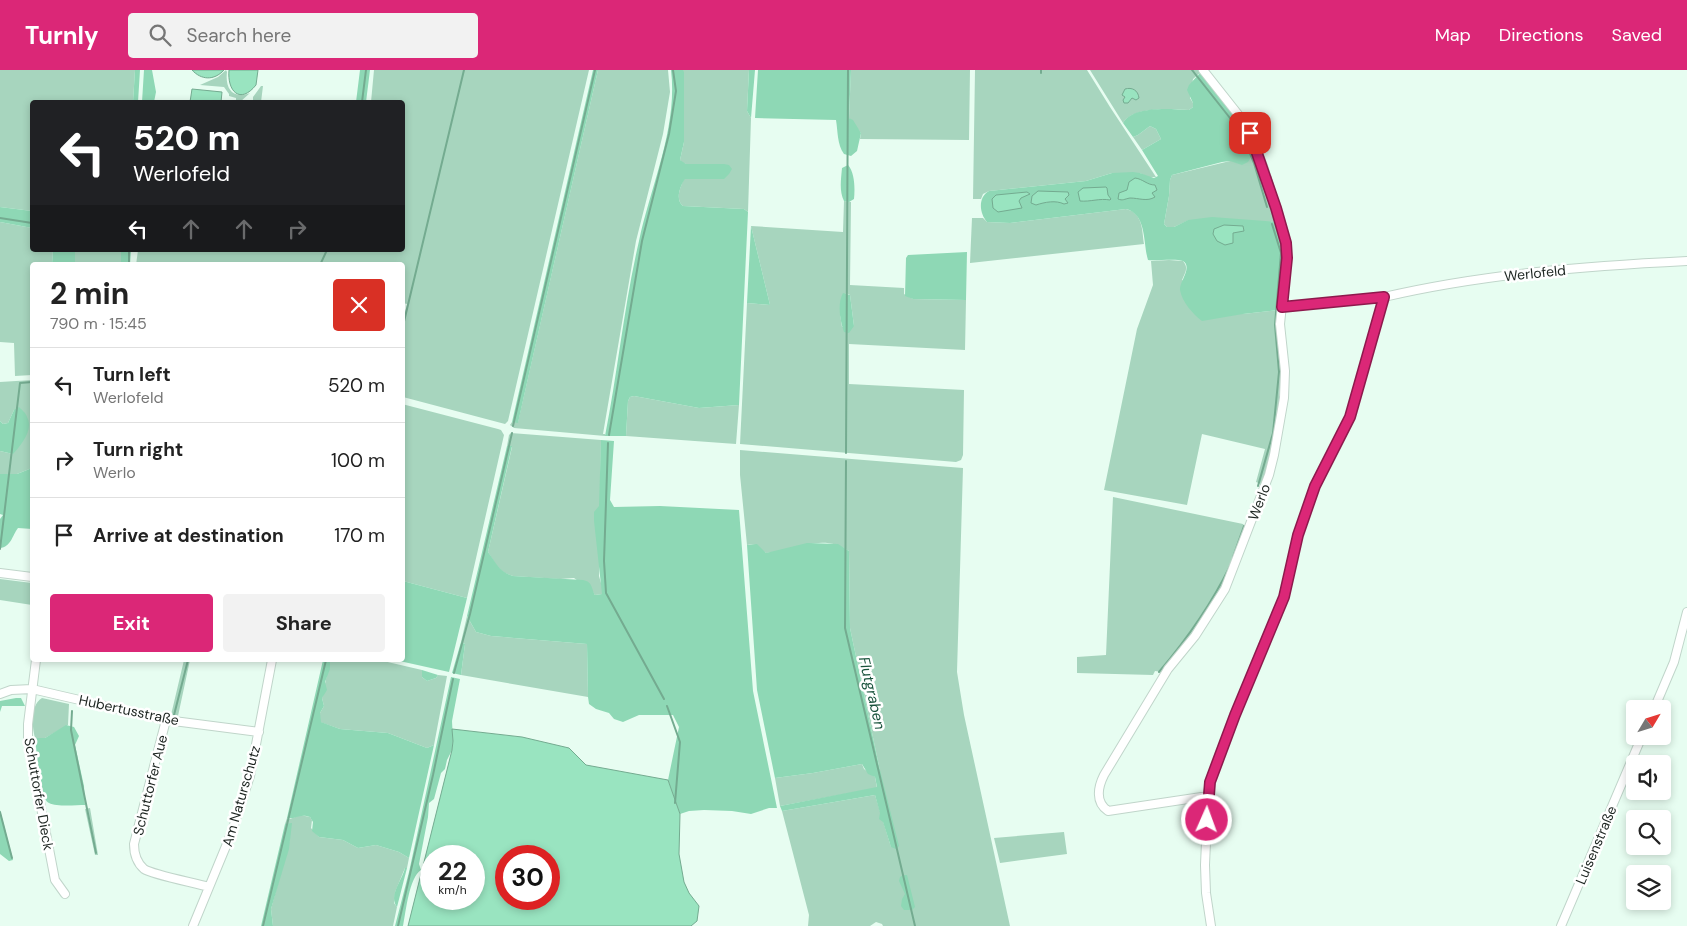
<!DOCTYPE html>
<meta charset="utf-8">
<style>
body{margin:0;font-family:"DM Sans",sans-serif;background:#f2f2f2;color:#222;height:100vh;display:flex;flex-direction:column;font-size:19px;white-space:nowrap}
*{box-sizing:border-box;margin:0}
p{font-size:16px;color:#767676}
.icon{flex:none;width:28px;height:28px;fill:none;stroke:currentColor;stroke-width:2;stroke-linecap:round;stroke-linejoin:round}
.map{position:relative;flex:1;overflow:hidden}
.side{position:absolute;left:30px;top:192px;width:375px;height:400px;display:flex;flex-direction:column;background:#fff;border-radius:5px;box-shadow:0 2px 8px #0003}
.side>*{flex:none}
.guide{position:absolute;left:30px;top:30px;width:375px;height:152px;border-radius:5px;box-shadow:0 2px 8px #0003;background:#202124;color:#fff;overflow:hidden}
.needle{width:32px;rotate:52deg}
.controls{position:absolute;left:1626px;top:630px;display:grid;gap:10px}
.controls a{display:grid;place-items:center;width:45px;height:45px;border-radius:5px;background:#fff;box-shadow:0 2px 8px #0003;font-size:25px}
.speed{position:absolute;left:420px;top:775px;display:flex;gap:10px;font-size:25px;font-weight:700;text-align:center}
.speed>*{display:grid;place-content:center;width:65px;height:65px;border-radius:50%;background:#fff;box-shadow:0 2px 8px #0003;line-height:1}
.speed small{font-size:12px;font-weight:400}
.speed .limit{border:8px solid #d22;background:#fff;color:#111}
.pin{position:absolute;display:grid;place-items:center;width:42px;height:42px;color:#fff;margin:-21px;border-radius:10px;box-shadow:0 2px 8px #0006}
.me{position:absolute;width:55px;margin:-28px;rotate:2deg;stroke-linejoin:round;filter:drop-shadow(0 0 4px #0008)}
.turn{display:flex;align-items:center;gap:18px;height:105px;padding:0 20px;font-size:22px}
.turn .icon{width:65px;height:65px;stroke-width:2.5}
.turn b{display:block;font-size:35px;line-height:42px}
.lanes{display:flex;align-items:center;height:48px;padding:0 20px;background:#0003;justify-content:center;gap:25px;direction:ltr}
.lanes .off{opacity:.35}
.round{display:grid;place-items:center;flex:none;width:52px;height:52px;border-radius:5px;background:#f2f2f2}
.headline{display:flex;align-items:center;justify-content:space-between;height:85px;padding:0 20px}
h1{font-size:30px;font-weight:700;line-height:38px}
.primary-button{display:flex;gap:10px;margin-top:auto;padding:10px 20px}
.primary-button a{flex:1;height:58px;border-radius:5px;background:#db2777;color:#fff;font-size:20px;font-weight:700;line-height:58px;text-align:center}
.primary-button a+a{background:#f2f2f2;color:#222}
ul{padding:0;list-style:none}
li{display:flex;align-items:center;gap:15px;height:75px;padding:0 20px;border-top:1px solid #e0e0e0}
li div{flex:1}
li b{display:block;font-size:19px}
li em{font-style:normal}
header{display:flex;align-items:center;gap:30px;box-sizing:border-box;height:70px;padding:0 25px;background:#db2777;color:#fff}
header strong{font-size:24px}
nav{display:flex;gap:28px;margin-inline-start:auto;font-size:18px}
.search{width:350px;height:45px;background:#f2f2f2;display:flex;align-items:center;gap:12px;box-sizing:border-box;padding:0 18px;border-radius:5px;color:#767676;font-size:19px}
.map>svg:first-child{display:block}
.green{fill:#a7d5be;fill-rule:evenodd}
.forest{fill:#8ed8b5}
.water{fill:#99e4c0;stroke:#74ab90;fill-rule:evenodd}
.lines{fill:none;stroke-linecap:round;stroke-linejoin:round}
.stream{stroke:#74ab90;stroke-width:2}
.minor-casing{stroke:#c0d5ca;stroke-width:10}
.minor{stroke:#fff;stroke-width:8}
.route-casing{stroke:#8e194d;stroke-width:12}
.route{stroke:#db2777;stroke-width:9}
.labels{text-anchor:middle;stroke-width:5;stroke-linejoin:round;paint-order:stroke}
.street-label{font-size:14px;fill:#1d2521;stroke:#fff}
.water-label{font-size:15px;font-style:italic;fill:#19533c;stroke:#fff}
</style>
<header>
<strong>Turnly</strong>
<div class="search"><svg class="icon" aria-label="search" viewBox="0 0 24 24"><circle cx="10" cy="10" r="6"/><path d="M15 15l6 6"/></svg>Search here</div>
<nav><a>Map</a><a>Directions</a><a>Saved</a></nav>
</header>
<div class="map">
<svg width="1687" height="856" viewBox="0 0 1687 856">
<rect width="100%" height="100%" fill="#e7fdf1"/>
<!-- green -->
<path class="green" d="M0,0H135L133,32H32V141L0,137Z
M226,0L227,2C225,18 232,30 250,23L240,32H236V28L229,26V24L224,17L200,15L218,7Z
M374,0H589L508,351L505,354L403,327L402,254L407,234L403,233L402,195H328V192L327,195H136L138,180H402V32H371Z
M598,0H668L670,22L663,64L636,171L603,364H605V366L514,358L510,355L512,352H518Z
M683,0H749L747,41L751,48L748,142L744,139L683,136C675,130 680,116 685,108H689L724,94H686L682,93L680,90L684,72Z
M851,0H970L969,70L860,69L861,63L849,48Z
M975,0H1087L1110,37L1156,107H1147L1140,103H1112L1086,111L989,121L983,124L981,129H973Z
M1090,0H1200L1201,2L1193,9L1190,28L1193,33V37L1189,40C1171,39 1133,36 1123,53Z
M261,16H263L261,32H253V27Z
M1150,56L1156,59L1161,69L1142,80L1133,67L1138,65Z
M1255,80L1277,152L1189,150L1174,157H1167L1164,154L1169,126L1170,110L1172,105L1230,91Z
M844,131L851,132L850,215L904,218V224L913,229L966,230L965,280L849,274V314L964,320L963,385L961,390L956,392L740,374L747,233L770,235L751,156L843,162ZM846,223L850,225L854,256L842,257L840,244Z
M1126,139C1143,143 1142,160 1144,174L970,193L972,148H983L987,152L1010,153Z
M0,152L32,158V180H53L52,195H32V305L15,306L14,273L0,272Z
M75,180H121V195H75Z
M1169,190L1183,191C1189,198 1185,203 1182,210L1243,244L1278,240L1282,301L1279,326H1281L1273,381L1263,415L1256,412L1265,379L1202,364L1187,435L1104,420L1137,259L1153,215L1151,191Z
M32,310V398L17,404H0V381L13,384L14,340L8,353L3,354L0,351V312Z
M634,326L699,338L739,335L736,374L626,366L628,331L630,327Z
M402,334L498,359L501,360L504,365L467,528L403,511Z
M511,363L601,370L599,506L603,520L602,524L595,525L592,521L574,508L560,509L513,506L505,503L498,498L488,482L512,377L507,376L509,365Z
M740,380L963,398L957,602L964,645L1010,856H883L882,854L876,852L870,856H808L809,845L782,741L875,725L891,777L879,696L850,558L849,481C822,462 794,481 766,483C758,478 759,473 747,475L740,405Z
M1113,427L1243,454L1246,458C1241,472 1237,487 1231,501C1214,538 1186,571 1162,602L1155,601L1153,605L1077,603V587L1106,585Z
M0,509L32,513V535L0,530Z
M467,546L476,562L491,566L587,574L588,627L461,605L465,574L461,572Z
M184,590H190L178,646L171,645Z
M330,590H379L422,600V607L427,611L436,608L438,605L447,606L434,675L427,678L388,663L340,659L320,652V643L324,636L322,628Z
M42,628L69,634L68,655L45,668H35C32,657 30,635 42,628Z
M862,694L864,699L875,707L877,718L780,736L775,708L813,703Z
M90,738L98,785H95L85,739Z
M300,745L310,747L312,750L311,758L319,767L343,770L358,778L376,775L399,782L409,788L407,798H405L395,822L394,833L397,837L393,856H273L271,839L290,769V760L291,754H285L287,748L290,749Z
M1064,762L1067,784L1000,793L994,768Z"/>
<!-- forest -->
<path class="forest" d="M135,0H140L138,32H133Z
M144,0H152L156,22L154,32H142Z
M360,0H370L366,32H356Z
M593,0H598L524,326L518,353L512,352Z
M671,0H683L684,2V72L680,90L686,94H724L729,95L732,99L729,104L724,109H685C680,116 675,130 683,136L744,139L748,142L739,335L699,338L634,326L630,327L628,331L626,366H605C618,301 624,235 639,171C651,115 678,57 671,0Z
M749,0H755L751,48L747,41Z
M758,0H851L849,48L853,50L861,63L857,81L851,86L844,84C837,74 838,62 836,50L755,48Z
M1201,2L1246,61L1255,80L1248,92L1242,95L1230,91L1222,92L1172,105L1170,110L1169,126L1164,154L1167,157H1174L1188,150L1212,147L1277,152L1284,181L1278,240L1243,244L1202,251C1193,244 1182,232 1180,220C1179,212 1193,197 1183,191C1176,188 1156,191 1148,190C1143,174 1147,144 1126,139L1010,153L987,152C979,143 978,127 989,121L1086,111L1112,103L1133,102L1140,103L1154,108L1158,106L1142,80L1161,69L1156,59L1150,56L1138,65L1133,67L1123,53C1133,35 1171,39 1189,40L1193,37V33L1187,20L1189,15Z
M848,95C855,103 855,119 854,129L849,132L844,131C839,121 841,109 842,98Z
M0,137L32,141V158L0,152Z
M751,156L770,235L747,233Z
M53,180H75V195H52Z
M121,180H131L130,195H121Z
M967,182L966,230L913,229L905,226L906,188L908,185Z
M843,223L850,225L854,256L849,263L844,262C840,251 837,234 843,223Z
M19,337C22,340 26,343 27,347C34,360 21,375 13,384L0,381V351L3,354L8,353L14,340Z
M601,370L614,371L610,430L614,437L660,436L739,440L753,621L777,738H769L751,744L732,741L704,740L689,741L680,744L668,710L679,657L673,645H639L623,652L614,649L609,643L596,639L589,634L588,627L587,574L491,566L476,562L467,546L507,376H512L488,482C497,494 498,501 513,506L583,510C593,512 591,518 595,525L602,524L594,451V442L599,436Z
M32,398V459L18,458C12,466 11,477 0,478V449L3,445L0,444V404H17Z
M807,473L838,474L849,481L850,558L879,696L899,776L896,779L891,777L883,752L879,749L880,743L875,725L782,741L780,736L877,717L875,707L868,704L862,694L813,703L775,708L757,620L747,475L757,474L766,483Z
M403,511L467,528L449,602L395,590H402Z
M461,572L465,574L461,605L452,603Z
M323,590H330V599L325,612L327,620L322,628L324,636L320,643L321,652L340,659L388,663L427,678L434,675L409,788L399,782L376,775L358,778L343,770L319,767L312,761L313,752L310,747C299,743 295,750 287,748Z
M422,600L438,605L436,608L427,611L422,607Z
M451,607L460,609L452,651L453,671L452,680L447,690L445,699L441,703L434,729L429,733L428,747L419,794L421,800C409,808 406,841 403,856H395L409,802Z
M16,628H21L25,636H2L0,642V631Z
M66,655L74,657L79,666L75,675L84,716L85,735C76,735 57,737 49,733C39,729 37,680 35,668H45Z
M0,740L13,790L9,791L0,784Z
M292,753L289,779L271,839L273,856H261L285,754Z
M405,798H407L397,837C388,825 402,811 405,798Z
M903,805H907L915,837L912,840H904L901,836L902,829L905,824L899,811L900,807Z"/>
<!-- water -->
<path class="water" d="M192,0H224C214,11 201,10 192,0Z
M229,0H258L256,15C240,35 227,21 229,0Z
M192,19L222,22L221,32H190Z
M1125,19C1132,17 1138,20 1139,28L1136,30L1132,28L1128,33H1124L1123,30L1125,27L1122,25Z
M1135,108C1143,109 1147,115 1155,115L1157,120L1152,123L1155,127C1147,132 1139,128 1130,128C1124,129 1123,131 1118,129L1119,123L1127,120L1129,112Z
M1106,117L1107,118L1108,125L1111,129L1110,130C1100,128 1090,132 1080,131L1078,122L1083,118Z
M1038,121L1068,122L1069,125L1065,129L1068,133L1064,134C1056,130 1045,132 1036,135L1031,133L1032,126Z
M1027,122L1030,124L1021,128L1019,131L1022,138L998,142L993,138L992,129L996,125Z
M1224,155L1243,156L1244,161L1233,163V173L1225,175L1217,171L1213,164L1214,159Z
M452,659L522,667L569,678L586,695L668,710L680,744L679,784L684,812L689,823L699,836L697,851L691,856H408L452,680L453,671ZM431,786H474V829H431ZM549,786V829H506V786Z"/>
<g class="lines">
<!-- stream -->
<path class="stream" d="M1041,0V3
M1192,0L1241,62L1254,93L1267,137
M362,32L366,0
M0,148L32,153
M129,195V180
M320,195L327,180
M402,260L464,0
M513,356L595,0
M609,365L642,171L669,64L676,21L673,0
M608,373L604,491L606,523L664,629
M846,383L848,0
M846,391L845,558L915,856
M1258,416L1273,363L1279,302L1275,255L1281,183L1272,154
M1248,448L1251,438
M0,479L20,313L32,312
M1233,487L1244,456
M1159,602C1187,569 1211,535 1230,496
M454,603L470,544L512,363
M667,636L680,672L675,733
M72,641L71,660L96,783
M174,645L188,590
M0,742L12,788
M263,856L326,590
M398,856L433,705L453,609"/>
<!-- minor casing -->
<g class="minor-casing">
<path id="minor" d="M1203,0L1237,43L1250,63L1263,96L1284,164L1287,188L1280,254L1285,301L1284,328L1274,385L1269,405L1225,519L1195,566L1168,599L1104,705C1098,717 1095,732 1108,741L1208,726
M1282,237L1384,227
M0,503L32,507
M36,590L28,654V670L55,810L65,824
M0,624L11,620L32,619L166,650L259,662
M1654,639L1674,592L1687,542
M166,650L134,774C134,784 136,792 144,799C153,805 196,813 209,817
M193,856L231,764L250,706L272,590
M1211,856L1206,823L1205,795L1208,726L1210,712L1235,645L1284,527L1298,465L1315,416L1350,347L1384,227C1483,204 1586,196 1687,191
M1561,856L1642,666"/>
</g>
<!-- minor -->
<use href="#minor" class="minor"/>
</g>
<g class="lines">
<!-- route casing -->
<g class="route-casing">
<path id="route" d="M1207,750L1210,712L1235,645L1284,527L1298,465L1315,416L1350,347L1384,227L1282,237L1287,188L1286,173L1276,138L1250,63"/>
</g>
<!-- route -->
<use href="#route" class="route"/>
</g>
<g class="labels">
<!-- street labels -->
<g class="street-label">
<text transform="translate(1535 203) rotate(-6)" y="5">Werlofeld</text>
<text transform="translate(1259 432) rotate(-69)" y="5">Werlo</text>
<text transform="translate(129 640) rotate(12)" y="5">Hubertusstraße</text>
<text transform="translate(150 715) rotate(-76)" y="5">Schuttorfer Aue</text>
<text transform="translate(39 724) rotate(80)" y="5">Schuttorfer Dieck</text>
<text transform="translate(241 726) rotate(-74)" y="5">Am Naturschutz</text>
<text transform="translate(1596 775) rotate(-67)" y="5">Luisenstraße</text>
</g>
<!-- water labels -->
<g class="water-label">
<text transform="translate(872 623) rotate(77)" y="5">Flutgraben</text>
</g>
</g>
</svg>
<div class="controls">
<a><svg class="needle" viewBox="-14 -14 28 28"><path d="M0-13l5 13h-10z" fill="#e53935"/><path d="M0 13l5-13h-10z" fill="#767676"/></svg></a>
<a><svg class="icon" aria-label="sound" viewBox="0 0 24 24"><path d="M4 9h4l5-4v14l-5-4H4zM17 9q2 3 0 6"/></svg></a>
<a><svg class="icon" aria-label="search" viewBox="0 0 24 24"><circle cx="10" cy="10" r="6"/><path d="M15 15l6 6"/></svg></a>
<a><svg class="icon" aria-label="layers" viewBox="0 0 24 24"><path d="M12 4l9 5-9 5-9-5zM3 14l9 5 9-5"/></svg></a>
</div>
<div class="speed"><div>22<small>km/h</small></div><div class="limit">30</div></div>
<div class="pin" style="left:1250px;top:63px;background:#d93025"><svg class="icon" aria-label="arrive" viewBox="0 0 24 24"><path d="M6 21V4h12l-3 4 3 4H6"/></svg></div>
<svg class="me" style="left:1207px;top:750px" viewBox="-20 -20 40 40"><circle r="17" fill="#db2777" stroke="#fff" stroke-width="3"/><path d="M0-11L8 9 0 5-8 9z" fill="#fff"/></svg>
<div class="guide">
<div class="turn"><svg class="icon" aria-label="left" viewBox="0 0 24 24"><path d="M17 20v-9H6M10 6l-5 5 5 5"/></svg><div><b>520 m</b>Werlofeld</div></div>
<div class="lanes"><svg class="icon" aria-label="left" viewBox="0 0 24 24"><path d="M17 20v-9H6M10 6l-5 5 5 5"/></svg><svg class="icon off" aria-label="ahead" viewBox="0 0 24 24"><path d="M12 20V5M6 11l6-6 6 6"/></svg><svg class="icon off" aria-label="ahead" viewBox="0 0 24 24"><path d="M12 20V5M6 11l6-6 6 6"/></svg><svg class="icon off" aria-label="right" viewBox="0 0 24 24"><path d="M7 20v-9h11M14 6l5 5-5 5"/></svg></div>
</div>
<section class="side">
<div class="headline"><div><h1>2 min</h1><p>790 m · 15:45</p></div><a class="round" style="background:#d93025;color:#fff"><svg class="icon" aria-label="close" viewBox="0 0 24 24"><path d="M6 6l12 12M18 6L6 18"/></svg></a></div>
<ul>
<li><svg class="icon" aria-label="left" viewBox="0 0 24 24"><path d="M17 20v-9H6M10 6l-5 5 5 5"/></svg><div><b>Turn left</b><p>Werlofeld</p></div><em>520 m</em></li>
<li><svg class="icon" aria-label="right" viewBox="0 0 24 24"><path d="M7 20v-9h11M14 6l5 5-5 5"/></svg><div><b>Turn right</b><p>Werlo</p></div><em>100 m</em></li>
<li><svg class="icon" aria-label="arrive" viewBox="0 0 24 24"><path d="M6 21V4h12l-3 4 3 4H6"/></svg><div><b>Arrive at destination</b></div><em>170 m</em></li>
</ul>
<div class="primary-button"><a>Exit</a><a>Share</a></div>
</section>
</div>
